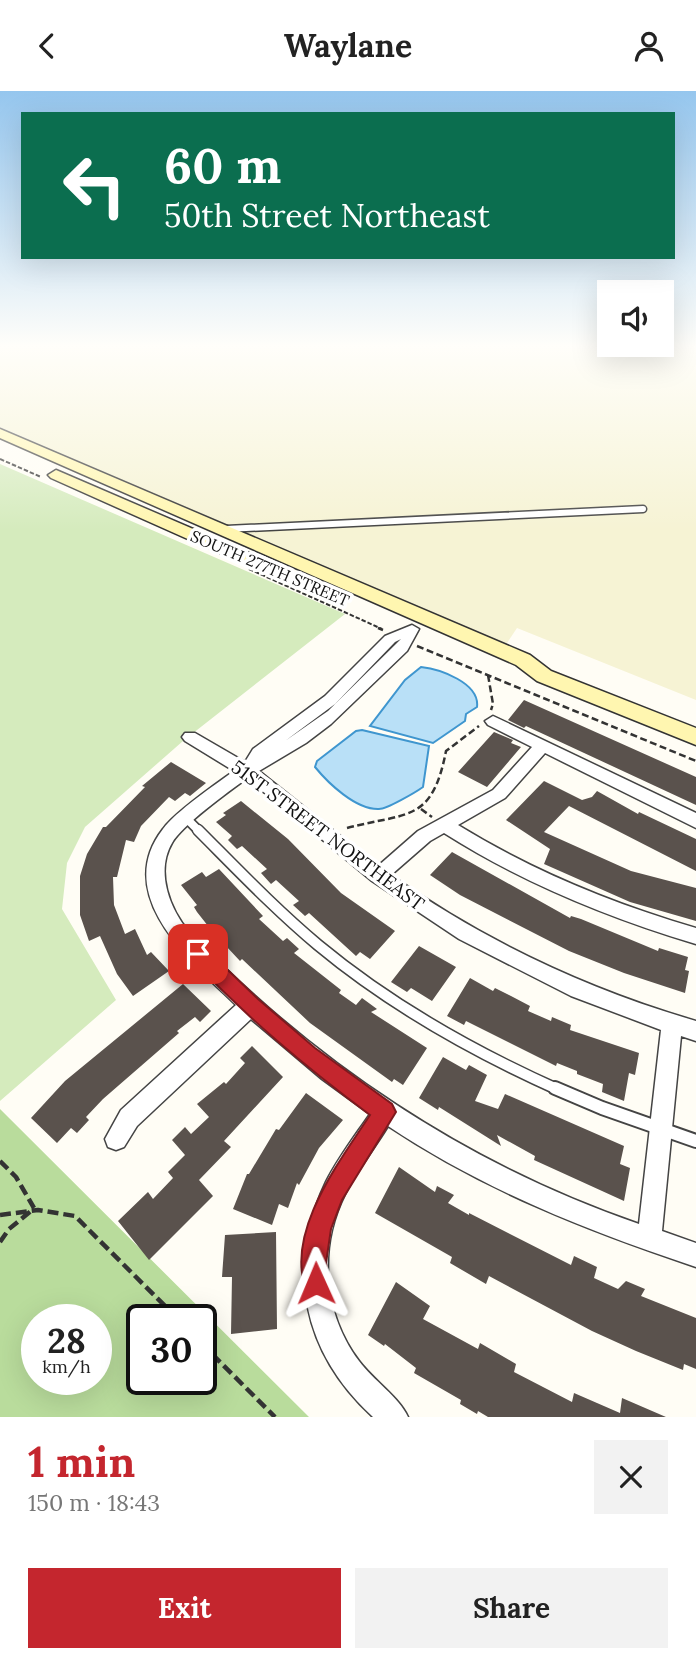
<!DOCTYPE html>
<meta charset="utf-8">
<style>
body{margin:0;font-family:Lora,serif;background:#f2f2f2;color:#222;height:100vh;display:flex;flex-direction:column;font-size:26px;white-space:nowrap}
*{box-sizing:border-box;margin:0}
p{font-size:23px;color:#767676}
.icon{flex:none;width:38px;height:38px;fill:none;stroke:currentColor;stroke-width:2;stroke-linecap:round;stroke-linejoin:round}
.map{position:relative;height:1326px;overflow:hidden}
.drawer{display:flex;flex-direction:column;background:#fff;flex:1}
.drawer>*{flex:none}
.banner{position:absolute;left:21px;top:21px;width:654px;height:147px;border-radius:0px;box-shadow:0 7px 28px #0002;background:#0b6e4f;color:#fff;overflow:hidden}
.tools{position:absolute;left:597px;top:189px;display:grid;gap:14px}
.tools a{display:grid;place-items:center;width:77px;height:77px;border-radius:0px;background:#fff;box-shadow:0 7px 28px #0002;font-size:35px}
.speed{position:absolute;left:21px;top:1213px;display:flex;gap:14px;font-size:35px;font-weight:700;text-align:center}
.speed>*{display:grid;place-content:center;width:91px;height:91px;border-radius:50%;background:#fff;box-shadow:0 7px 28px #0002;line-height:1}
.speed small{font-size:18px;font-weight:400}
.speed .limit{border:4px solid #111;border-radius:10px;background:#fff;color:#111}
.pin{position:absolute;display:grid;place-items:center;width:60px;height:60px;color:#fff;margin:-30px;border-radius:14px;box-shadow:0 4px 10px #0006}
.me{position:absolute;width:77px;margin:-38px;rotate:359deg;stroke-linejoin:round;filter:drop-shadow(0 0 5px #0008)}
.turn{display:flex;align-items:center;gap:24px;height:147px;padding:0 28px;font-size:32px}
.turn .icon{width:91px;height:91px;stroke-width:2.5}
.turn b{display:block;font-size:49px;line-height:60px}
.round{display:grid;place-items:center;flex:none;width:74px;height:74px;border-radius:0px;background:#f2f2f2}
.headline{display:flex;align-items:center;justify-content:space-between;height:119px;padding:0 28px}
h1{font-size:42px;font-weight:700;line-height:52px;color:#c4262e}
.button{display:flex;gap:14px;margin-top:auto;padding:14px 28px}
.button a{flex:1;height:80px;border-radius:0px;background:#c4262e;color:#fff;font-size:28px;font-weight:700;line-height:80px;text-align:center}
.button a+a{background:#f2f2f2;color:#222}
header{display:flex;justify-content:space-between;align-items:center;height:91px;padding:0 28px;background:#fff;font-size:32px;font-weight:700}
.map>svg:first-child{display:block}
.farmland{fill:#f6f3d4}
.green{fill:#d5ebbd}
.forest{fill:#b9dc9c;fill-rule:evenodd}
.water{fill:#b9e0f7;stroke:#3f96cf;stroke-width:2}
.building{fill:#5a524d}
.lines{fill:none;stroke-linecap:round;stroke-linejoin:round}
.lane-far3-casing{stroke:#444;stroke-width:9}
.lane-far2-casing{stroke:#444;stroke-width:11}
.lane-far1-casing{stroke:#444;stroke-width:13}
.lane-casing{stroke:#444;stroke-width:16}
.street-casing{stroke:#444;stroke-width:3}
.secondary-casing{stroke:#333;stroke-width:3}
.path-far2{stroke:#333;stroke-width:2;stroke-dasharray:4.5 2;stroke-linecap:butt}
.path-far1{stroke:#333;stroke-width:2.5;stroke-dasharray:7 3.5;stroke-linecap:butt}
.path{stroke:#333;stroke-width:4.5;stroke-dasharray:11 5;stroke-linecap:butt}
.lane-far3{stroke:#fff;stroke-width:6}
.lane-far2{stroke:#fff;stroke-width:8}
.lane-far1{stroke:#fff;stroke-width:10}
.lane{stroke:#fff;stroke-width:12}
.street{fill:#fff;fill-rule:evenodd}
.secondary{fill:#fff6b0;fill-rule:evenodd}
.route{fill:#c4262e;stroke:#7f191e;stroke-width:2}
.labels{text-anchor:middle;stroke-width:7;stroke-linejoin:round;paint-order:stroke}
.far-street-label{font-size:16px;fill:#111;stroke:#fff}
.street-label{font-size:19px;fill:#111;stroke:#fff}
</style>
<header><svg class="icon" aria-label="back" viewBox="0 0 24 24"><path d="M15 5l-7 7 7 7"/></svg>Waylane<svg class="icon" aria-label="person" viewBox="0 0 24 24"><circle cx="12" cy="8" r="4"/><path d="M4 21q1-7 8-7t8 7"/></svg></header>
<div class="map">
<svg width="696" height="1326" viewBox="0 0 696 1326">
<rect width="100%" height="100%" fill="#fffdf5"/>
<!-- farmland -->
<path class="farmland" d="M0,253H696V609L517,537L505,555L0,336Z"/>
<!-- green -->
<path class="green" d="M0,373L345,523L183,650L85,736L67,772L62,818L116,909L0,1010Z"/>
<!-- forest -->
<path class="forest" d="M0,1018L309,1326H0ZM37,1228H96V1288H37ZM142,1228H201V1288H142Z"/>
<!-- water -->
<path class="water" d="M421,576C440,578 480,592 477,616L466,623L465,630L433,652L370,635L405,589Z
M362,639L429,655L423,696C416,701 387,718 379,718C356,719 328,692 315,676L317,670L356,640Z"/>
<!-- building -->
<path class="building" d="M524,609L696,686V714L526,635L524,637L508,629Z
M494,641L513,649L511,652L521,656L487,696L458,681Z
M171,671L206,692L190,705L185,702L175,710L169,706L141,735L134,751L126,749L117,786H113L114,814L125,843L135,838L147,864L151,861L169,880L133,905L117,883L100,845L89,850L80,824V785L87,763L103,736H106L145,696L142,695Z
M544,690L582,709L592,706L597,700L638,723L639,721L696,748V780L569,715L544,741L631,780L696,797V830L630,811L544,773L550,758L506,729Z
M241,710L288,748L341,802L395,840L370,868L360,861L356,865L309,822L305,825L293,814L299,810L276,789L271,793L261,782L267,778L242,755L237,758L228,749L232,745L216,731L226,724L223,722Z
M452,761L570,827L571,825L581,828L658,860L659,857L688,866L685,879L689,880L685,902L624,882L569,860L460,804L430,784Z
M219,778L263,825L259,828L283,850L287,847L299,858L294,862L341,899L339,902L356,914L362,907L377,918L371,921L427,957L403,994L394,988L392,991L310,932L242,868L240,870L212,840L197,821L194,816L197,814L181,794L202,781L206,786Z
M419,855L456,876L432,910L411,897L407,901L391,891Z
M470,887L493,900L495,897L511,905L530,915L528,920L551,930L552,926L571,934L570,939L639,962L635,984L629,982L624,1010L602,1001L603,993L577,983V980L557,972L556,975L466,930L464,934L447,925Z
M183,893L211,920L200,931L195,926L177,940L179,942L103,1008L86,1026L89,1029L77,1042L71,1037L57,1052L31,1027L65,990Z
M252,955L283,986L224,1050L231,1056L199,1089L213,1105L149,1169L118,1130L148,1101L153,1108L173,1087L168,1081L185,1064L172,1049L185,1036L191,1043L209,1026L197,1013L224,991L226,993L245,972L240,967Z
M443,966L466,979L469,974L487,984L475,1010L498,1018L505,1003L624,1055L620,1073L630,1077L624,1110L534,1069L535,1065L497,1044L501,1055L439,1016L438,1019L419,1007Z
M306,1002L343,1029L319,1057L299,1094L297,1092L288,1117L279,1113L272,1134L233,1118L247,1083H249L276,1038L279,1039Z
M399,1076L435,1101L437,1095L454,1104L448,1112L469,1124V1122L571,1174L574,1165L597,1176L594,1187L618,1198L626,1190L645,1198L641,1205L696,1227V1278L684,1273L683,1279L636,1260L592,1240L489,1185L486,1193L450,1172L452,1166L375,1122Z
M276,1141L277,1238L231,1243L232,1186H222L225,1144Z
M396,1191L430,1215L423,1228L478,1258L480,1252L516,1273L514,1281L572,1311L574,1302L620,1322L622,1307L666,1326H488L478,1320L477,1323L460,1313L461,1309L414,1282L416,1277L385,1253L384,1255L368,1244Z"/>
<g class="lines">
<!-- lane-far3 casing -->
<g class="lane-far3-casing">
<path id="lane-far3" d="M226,438L643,418"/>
</g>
<!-- lane-far2 casing -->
<g class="lane-far2-casing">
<path id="lane-far2" d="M186,727L200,741"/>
</g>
<!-- lane-far1 casing -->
<g class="lane-far1-casing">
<path id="lane-far1" d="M198,739C237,778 275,818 318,854C389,913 474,961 559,999"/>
</g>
<!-- lane casing -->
<g class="lane-casing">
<path id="lane" d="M555,997L602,1017L696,1050"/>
</g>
<!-- street casing -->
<g class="street-casing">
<path id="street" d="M412,534L419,538L407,560L331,633L306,652L259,680L378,775L418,740L493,699L532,656L488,634L485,630L493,625L696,722V737L545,662L505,707L458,734C533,780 611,812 696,837V853C606,826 523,792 444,742L430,750L391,784C484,850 587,898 696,930V950L681,945L662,1140L696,1152V1176C588,1140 484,1099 388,1035C374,1058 357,1079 345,1103C318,1157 323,1222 359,1270C373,1289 399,1306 408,1326H373C303,1262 285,1177 326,1091C338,1067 355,1045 370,1023L322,988L251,928L137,1035L124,1056L116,1059L108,1056L105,1048L121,1019L236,914C193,872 111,805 163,738C175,721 216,693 234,680L185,650L182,646L185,642H195L245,671L253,658L325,605L385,545ZM401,548L328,620L285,650L335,613L395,551ZM246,688L277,711L372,790L459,848L571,905L661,939L639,1133C467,1074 315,972 190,842C170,819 155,781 172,752C181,735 228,701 246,688Z"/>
</g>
<!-- secondary casing -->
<g class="secondary-casing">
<path id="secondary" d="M0,338L530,564L551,580L696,637V654L537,590L516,574L0,347Z
M56,379L249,462L252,466L249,470H237L51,387L48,384Z"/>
</g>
<!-- path-far2 -->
<path class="path-far2" d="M0,368L41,386
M249,478L382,538"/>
<!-- path-far1 -->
<path class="path-far1" d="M378,537L383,539
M417,555L696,670
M488,584L493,613L491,619
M421,718L432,726
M347,737C408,721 432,732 446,660L479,635"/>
<!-- path -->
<path class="path" d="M0,1070L16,1086L34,1117
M0,1124L38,1119L75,1125L178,1228
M0,1151L9,1138L31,1120
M201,1252L275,1326"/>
<!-- lane-far3 -->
<use href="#lane-far3" class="lane-far3"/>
<!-- lane-far2 -->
<use href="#lane-far2" class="lane-far2"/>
<!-- lane-far1 -->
<use href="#lane-far1" class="lane-far1"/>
<!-- lane -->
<use href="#lane" class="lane"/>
<!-- street -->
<use href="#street" class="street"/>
<!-- secondary -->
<use href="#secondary" class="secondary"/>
</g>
<!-- sky -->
<linearGradient id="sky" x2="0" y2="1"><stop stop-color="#95c6ee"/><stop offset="0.58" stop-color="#fffefa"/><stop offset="1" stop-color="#fffefa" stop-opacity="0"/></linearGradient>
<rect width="696" height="439" fill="url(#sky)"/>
<!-- route -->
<path class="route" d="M198,854L205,857L258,908L315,957L392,1013L396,1021L342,1109L331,1138L326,1172L329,1192L325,1201L316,1204L307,1201C283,1143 340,1070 370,1024C303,974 250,929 192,869L189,863L192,857Z"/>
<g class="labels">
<!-- far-street labels -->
<g class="far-street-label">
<text transform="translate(270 477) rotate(23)" y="6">SOUTH 277TH STREET</text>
</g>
<!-- street labels -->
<g class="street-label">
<text transform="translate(328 744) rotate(37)" y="7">51ST STREET NORTHEAST</text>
</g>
</g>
</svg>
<div class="tools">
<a><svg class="icon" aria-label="sound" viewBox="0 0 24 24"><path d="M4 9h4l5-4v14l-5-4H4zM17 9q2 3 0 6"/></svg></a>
</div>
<div class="speed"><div>28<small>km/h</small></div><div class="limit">30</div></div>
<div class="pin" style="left:198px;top:863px;background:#d93025"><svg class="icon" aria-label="arrive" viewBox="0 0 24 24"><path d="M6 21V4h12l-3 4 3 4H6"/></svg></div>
<svg class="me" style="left:316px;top:1192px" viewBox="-20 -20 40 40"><path d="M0-17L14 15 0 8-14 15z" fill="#c4262e" stroke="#fff" stroke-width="4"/></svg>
<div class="banner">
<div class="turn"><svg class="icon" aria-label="left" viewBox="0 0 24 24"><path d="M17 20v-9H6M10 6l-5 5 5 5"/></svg><div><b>60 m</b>50th Street Northeast</div></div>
</div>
</div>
<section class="drawer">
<div class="headline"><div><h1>1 min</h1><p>150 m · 18:43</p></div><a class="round"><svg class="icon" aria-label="close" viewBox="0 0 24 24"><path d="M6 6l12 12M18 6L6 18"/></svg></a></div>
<div class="button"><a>Exit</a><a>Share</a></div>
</section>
